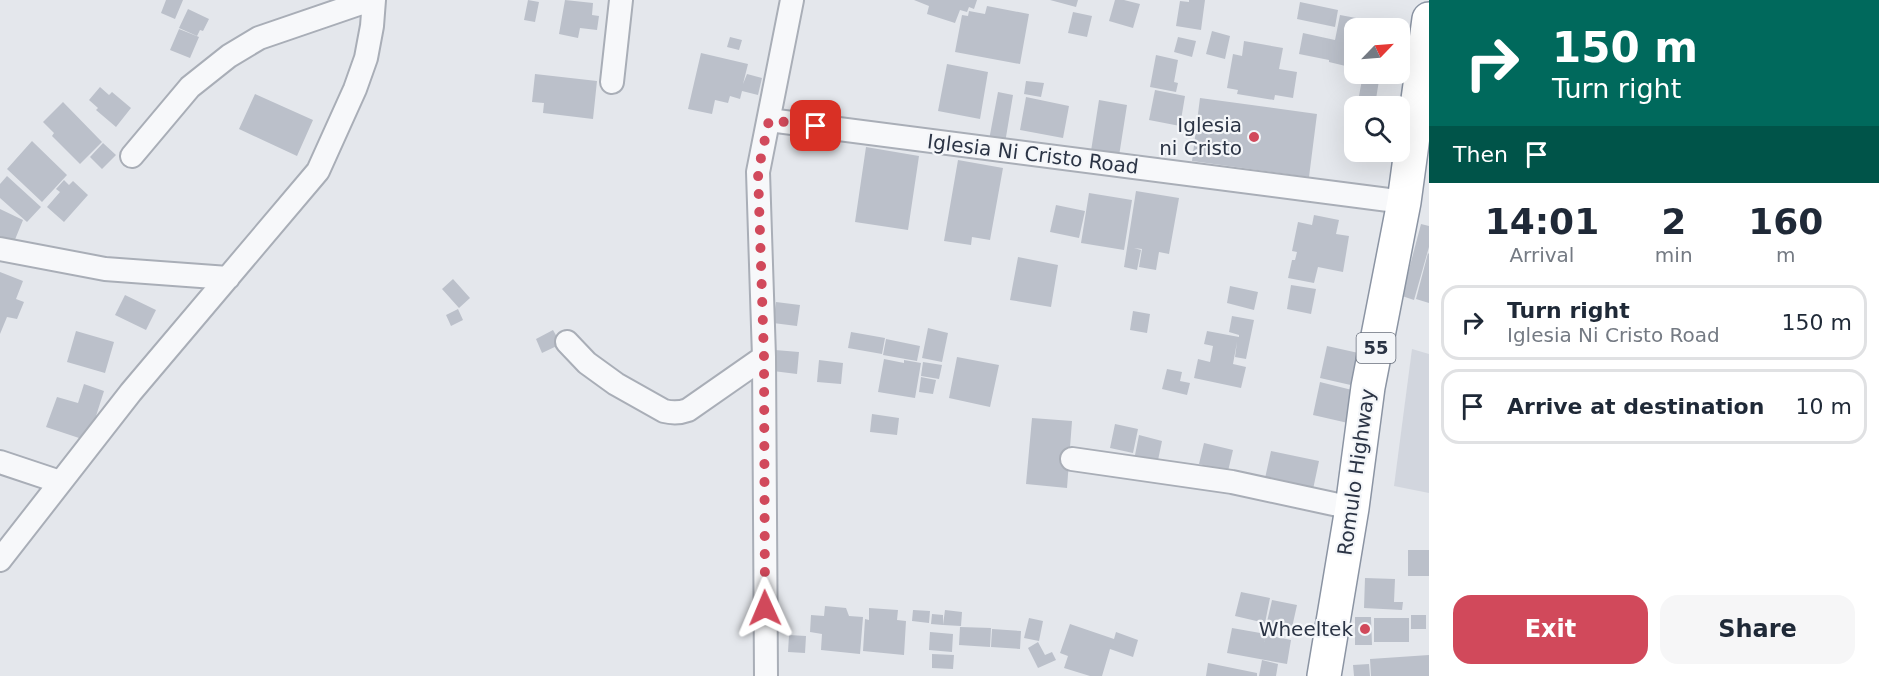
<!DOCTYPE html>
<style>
body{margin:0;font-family:"DejaVu Sans",sans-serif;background:#f6f6f7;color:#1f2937;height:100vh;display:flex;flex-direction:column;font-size:22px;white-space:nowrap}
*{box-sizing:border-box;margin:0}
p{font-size:20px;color:#747a83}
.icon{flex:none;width:33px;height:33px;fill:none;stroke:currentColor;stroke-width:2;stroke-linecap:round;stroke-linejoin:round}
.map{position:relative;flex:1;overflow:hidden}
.side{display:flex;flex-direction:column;background:#fff;width:450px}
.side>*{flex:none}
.top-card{background:#00695c;color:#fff;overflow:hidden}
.needle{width:39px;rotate:65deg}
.tools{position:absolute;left:1344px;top:18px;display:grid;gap:12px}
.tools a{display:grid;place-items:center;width:66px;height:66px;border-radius:12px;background:#fff;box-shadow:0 6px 24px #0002;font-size:30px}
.pin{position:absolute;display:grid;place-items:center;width:51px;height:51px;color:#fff;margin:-26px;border-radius:12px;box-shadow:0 3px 9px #0006}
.me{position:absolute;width:66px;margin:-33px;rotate:359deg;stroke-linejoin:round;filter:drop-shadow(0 0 4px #0008)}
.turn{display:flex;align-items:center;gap:21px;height:126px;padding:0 24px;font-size:27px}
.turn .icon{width:78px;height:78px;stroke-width:2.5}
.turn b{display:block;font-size:42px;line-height:51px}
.then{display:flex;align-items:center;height:57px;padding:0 24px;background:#0003;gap:12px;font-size:22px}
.eta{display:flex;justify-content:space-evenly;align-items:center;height:102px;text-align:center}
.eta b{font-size:36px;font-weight:700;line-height:42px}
.cta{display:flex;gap:12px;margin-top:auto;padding:12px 24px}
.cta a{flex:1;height:69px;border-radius:18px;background:#d1495b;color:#fff;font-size:24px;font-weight:700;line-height:69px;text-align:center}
.cta a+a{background:#f6f6f7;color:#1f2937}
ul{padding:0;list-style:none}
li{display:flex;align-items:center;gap:18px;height:75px;margin:0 12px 9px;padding:0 12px;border:3px solid #e0e1e3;border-radius:18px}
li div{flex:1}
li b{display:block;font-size:22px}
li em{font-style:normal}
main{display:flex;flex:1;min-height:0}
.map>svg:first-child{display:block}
.built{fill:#d2d6de}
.building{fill:#bbc0ca}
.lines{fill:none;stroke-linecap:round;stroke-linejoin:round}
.minor-casing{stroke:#a9aeb7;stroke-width:26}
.highway-casing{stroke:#8b94a3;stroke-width:36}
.minor{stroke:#f7f8fa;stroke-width:22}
.highway{stroke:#fff;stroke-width:33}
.route{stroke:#d1495b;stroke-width:10;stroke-dasharray:0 18}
.poi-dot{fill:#d1495b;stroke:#f4f6f9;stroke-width:2}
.labels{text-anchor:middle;stroke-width:4.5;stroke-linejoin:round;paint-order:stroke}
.shield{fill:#f4f6f9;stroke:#676e7b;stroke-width:1.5}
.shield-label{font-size:18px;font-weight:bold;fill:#2b3445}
.poi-label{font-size:20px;fill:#2b3445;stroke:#f4f6f9;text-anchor:end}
.street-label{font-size:20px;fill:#2b3445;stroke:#f4f6f9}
</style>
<main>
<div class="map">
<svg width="1429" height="676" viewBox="0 0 1429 676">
<rect width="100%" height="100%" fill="#e4e7ec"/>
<!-- built -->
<path class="built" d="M1412,349L1429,354V493L1394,486Z"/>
<!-- building -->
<path class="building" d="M166,0H183L175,19L161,13Z
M528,0L539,2L535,22L524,20Z
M565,0L593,3L592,15L599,16L597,30L580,28L578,38L559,34Z
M914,0H977L974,9L969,7L967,12L960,10L955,23L927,14L929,6Z
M1050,0H1078L1076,7Z
M1115,0H1124L1140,4L1133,28L1109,21Z
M1189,0H1205L1201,30L1176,26L1180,1L1189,2Z
M1300,2L1338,10L1335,27L1297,19Z
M987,6L1029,14L1020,64L955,52L962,15L968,16L969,11L985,14Z
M188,9L209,19L203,31L200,30L197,36L179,28Z
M1073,12L1092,16L1087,37L1068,33Z
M1340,15L1383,23L1382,28H1354V68L1329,62V60L1299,54L1303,33L1335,40Z
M179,29L199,37L190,58L170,50Z
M1212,31L1230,36L1225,59L1206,54Z
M730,37L742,40L739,50L727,47Z
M1178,37L1196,41L1192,57L1174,52Z
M1244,41L1283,48L1279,69L1297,72L1293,98L1275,95L1274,100L1237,94L1238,90L1227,88L1233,54L1242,56Z
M701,53L748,64L743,84L747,74L762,78L758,95L742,91L740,99L730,96L728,103L715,100L712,114L688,109Z
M1156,55L1178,60L1174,82L1178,83L1176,92L1150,87Z
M947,64L988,72L980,119L938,111Z
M535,74L597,81L593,119L543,113L544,103L532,102Z
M1363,74H1380L1376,99L1359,96Z
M1026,81L1044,83L1041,97L1024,94Z
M100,87L109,95L112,92L131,108L116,127L96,110L98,108L89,100Z
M1155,90L1185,96L1180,126L1149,120Z
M998,92L1013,95L1005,143L989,140Z
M255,94L313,120L297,156L239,129Z
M1026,97L1069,106L1063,138L1020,130Z
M1200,98L1317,114L1309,177L1192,161Z
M1099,100L1127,105L1119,156L1091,151Z
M63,102L102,142L80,164L52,136L54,133L43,122Z
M32,141L67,175L42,202L7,169Z
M103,143L116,155L102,169L90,157Z
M866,147L919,156L908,230L855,222Z
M958,160L1003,168L990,240L972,237L971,245L944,241Z
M7,176L41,207L27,222L0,198V184Z
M64,180L69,185L73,181L88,195L64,222L47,207L60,192L56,189Z
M1136,191L1179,198L1169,254L1159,252L1156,270L1139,267L1142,249L1134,248L1141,250L1137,270L1124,267Z
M1089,193L1132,200L1124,250L1081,243Z
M1056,205L1085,211L1079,238L1050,232Z
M0,209L23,220L14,242L0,236Z
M1314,215L1339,220L1336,234L1349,236L1343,272L1318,267L1314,283L1288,278L1292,260H1295L1297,252L1292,251L1298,222L1312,225Z
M1421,224L1429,226V247L1414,300L1402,296Z
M1428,253L1429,254V303L1416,299Z
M1018,257L1058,265L1051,307L1010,300Z
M0,272L23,281L16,299L24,302L17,319L7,317L0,334Z
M453,279L470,298L459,308L442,289Z
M1291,285L1316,289L1311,314L1287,309Z
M1230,286L1258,292L1254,310L1227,303Z
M125,295L156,310L146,330L115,315Z
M776,302L800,305L797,326L773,323Z
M458,309L463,320L451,326L446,315Z
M1133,311L1150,314L1147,333L1130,330Z
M1232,316L1254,320L1246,359L1235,357L1237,342L1233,364L1246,367L1241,388L1194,378L1198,359L1210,362L1213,346L1204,344L1207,331L1239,337V335L1229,332Z
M928,328L948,333L942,362L922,358Z
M553,330L561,344L542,353L536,339Z
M76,331L114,342L105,373L67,362Z
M851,332L885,338L882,354L848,348Z
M886,339L920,346L917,361L883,355Z
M1327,346L1363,354L1355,386L1320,378Z
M775,350L799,352L797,374L773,371Z
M957,357L999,365L990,407L949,398Z
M884,359L904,363V360L921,363L915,398L878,392Z
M819,360L843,363L841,384L817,382Z
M923,362L942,365L939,379L921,376Z
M1167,369L1182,372L1180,381L1190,383L1187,395L1162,389Z
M921,377L936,380L933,394L919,392Z
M1320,382L1356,391L1348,423L1313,415Z
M84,384L104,391L88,441L46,427L57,397L78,403Z
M872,414L899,418L897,435L870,432Z
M1032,418L1072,421L1067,488L1026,484Z
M1115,424L1138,429L1133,453L1110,448Z
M1139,435L1162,441L1157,465L1134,460Z
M1204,443L1233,450L1228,471L1199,464Z
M1271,451L1319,461L1312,494L1264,483Z
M1408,550H1429V576H1408Z
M1365,578L1395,579L1394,602H1403L1402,610L1364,608Z
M1241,592L1270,598L1265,623L1235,616Z
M1272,600L1297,605L1291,632L1266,626Z
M825,606L846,608L849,616L863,617L860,654L821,650L822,634L810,632L811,615L824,616Z
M869,608L898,610L897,620L906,621L904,655L863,651L865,619L869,620Z
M913,610L930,611L929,623L912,621Z
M945,610L962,612L961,626L943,625Z
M932,614L943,615V625L931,624Z
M1411,615H1426V629H1411Z
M1355,617H1371L1372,645H1355Z
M1029,618L1043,621L1039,641L1024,638Z
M1374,618H1409V642H1374Z
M1070,624L1114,639L1116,632L1138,640L1133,657L1110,649L1102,676H1090L1064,668L1068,656L1060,653Z
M960,627L991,628L990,647L959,645Z
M1232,628L1266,634L1264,642L1266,635L1291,640L1287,664L1227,653Z
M992,629L1021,631L1020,649L991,647Z
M930,632L953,634L952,652L929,650Z
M789,635L806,636L805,653L788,652Z
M1038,642L1045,655L1052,652L1056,660L1038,668L1028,648Z
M932,654L954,655L953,669L932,668Z
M1429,655V676H1371L1370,659Z
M1262,660L1278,664L1276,676H1259Z
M1208,663L1257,673V676H1206Z
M1369,664L1370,676H1354L1353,665Z"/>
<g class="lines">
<!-- minor casing -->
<g class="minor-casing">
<path id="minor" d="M612,82L621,0
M769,120L1404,202
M132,156L190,87L229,56L259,38L370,0
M0,249L105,269L228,278
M567,342L587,363L616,384L664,411C672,413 680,413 688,410L764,357
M1072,459L1232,482L1352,508
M0,462L60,482
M0,560L131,392L318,171L355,89L366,58L372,26L374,0
M766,676L764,357L758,172L792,0"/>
</g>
<!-- highway casing -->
<g class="highway-casing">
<path id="highway" d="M1324,676L1352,508L1368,387L1404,202L1429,19"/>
</g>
<!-- minor -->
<use href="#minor" class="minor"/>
<!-- highway -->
<use href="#highway" class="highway"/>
</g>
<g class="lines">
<!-- route -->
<path class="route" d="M765,608L764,357L758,172L769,120L816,126"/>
</g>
<!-- markers -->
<g class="poi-dot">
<circle cx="1254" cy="137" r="6"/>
<circle cx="1365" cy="629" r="6"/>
</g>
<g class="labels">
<!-- shield labels -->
<rect class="shield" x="1356.5" y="333" width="39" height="30" rx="4.5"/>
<g class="shield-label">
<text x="1376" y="354">55</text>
</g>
<!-- poi labels -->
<g class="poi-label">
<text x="1242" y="132">Iglesia<tspan x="1242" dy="23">ni Cristo</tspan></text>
<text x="1353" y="636">Wheeltek</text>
</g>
<!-- street labels -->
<g class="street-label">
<text transform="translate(1033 154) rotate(7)" y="7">Iglesia Ni Cristo Road</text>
<text transform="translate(1356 472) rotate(-82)" y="7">Romulo Highway</text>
</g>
</g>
</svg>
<div class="tools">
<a><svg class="needle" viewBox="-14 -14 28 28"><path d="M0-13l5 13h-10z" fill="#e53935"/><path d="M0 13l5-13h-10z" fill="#747a83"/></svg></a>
<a><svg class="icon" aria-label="search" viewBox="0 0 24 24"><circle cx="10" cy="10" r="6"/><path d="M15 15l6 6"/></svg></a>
</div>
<div class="pin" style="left:816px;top:126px;background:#d93025"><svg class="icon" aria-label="arrive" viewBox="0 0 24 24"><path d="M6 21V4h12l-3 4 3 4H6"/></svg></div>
<svg class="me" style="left:765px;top:608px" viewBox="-20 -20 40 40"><path d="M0-17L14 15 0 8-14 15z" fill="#d1495b" stroke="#fff" stroke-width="4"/></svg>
</div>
<section class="side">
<div class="top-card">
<div class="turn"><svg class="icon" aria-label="right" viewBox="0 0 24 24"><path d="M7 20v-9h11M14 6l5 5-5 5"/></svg><div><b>150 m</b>Turn right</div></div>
<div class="then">Then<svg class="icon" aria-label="arrive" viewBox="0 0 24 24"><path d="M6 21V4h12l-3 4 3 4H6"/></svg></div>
</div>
<div class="eta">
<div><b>14:01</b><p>Arrival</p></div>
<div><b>2</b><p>min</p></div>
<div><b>160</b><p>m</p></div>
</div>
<ul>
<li><svg class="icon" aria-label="right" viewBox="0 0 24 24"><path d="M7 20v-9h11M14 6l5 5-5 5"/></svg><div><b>Turn right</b><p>Iglesia Ni Cristo Road</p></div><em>150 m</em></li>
<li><svg class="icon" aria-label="arrive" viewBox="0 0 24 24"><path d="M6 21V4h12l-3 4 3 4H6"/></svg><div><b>Arrive at destination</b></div><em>10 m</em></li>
</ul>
<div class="cta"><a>Exit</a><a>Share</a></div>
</section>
</main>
